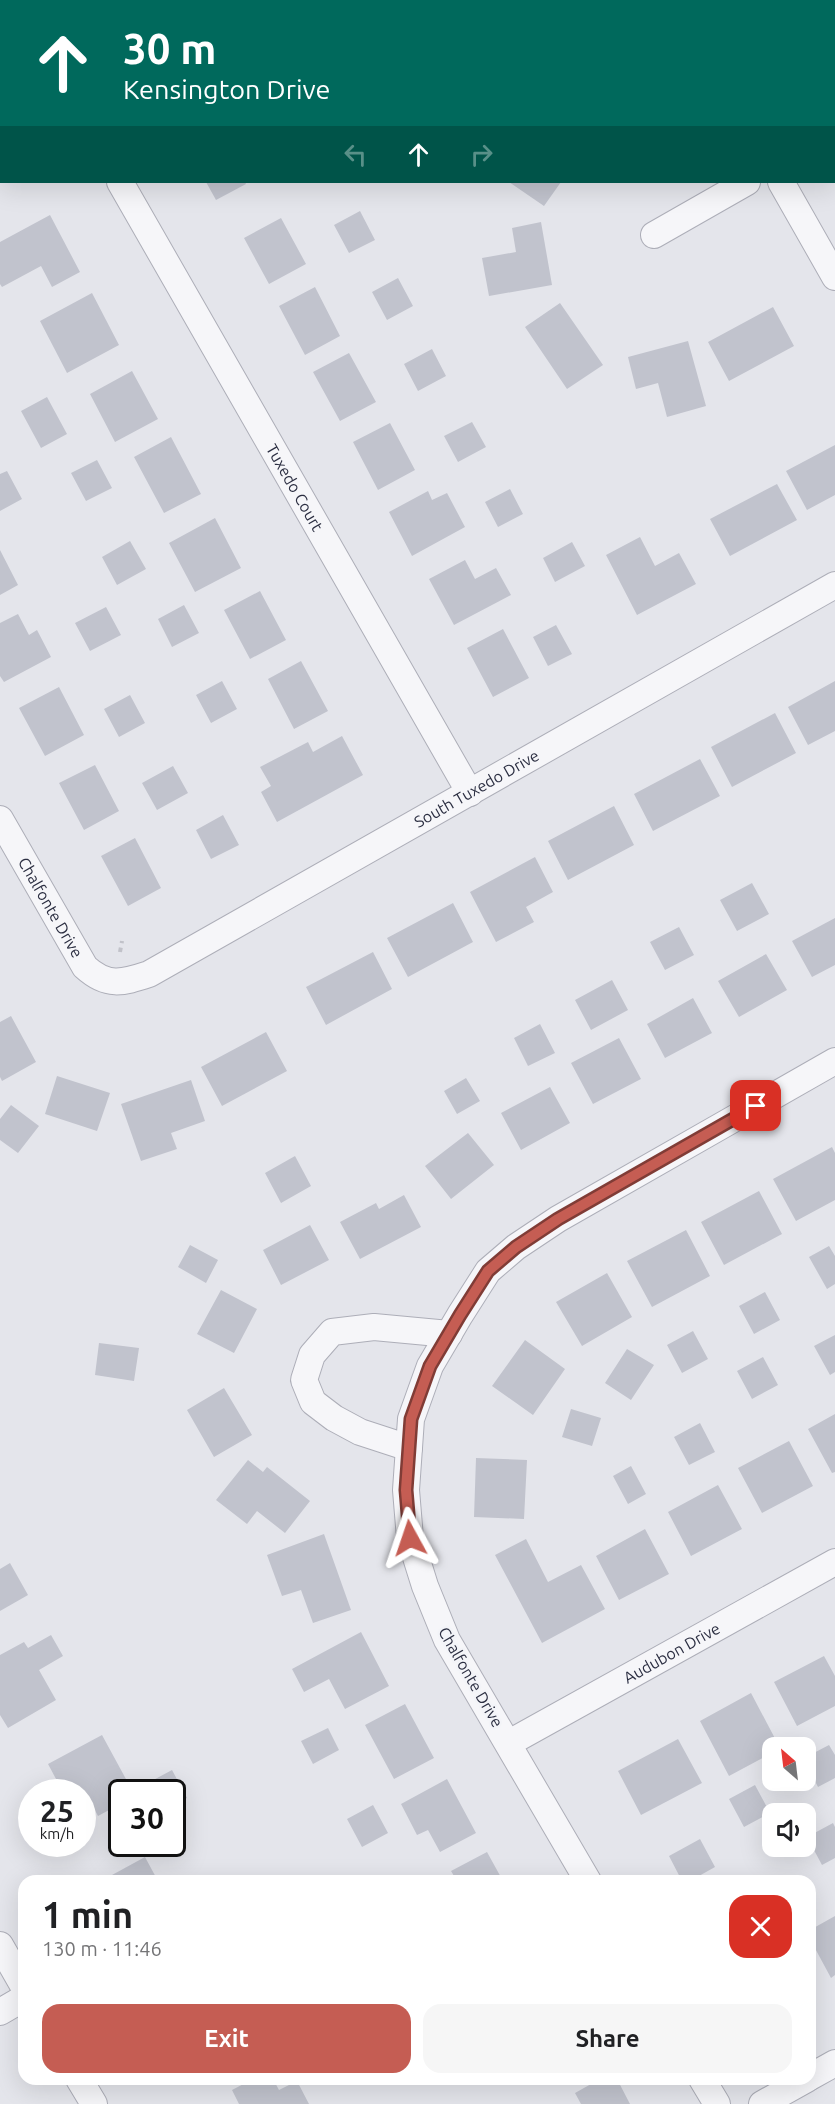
<!DOCTYPE html>
<meta charset="utf-8">
<style>
body{margin:0;font-family:Ubuntu,sans-serif;background:#f6f6f6;color:#202124;height:100vh;display:flex;flex-direction:column;font-size:22px;white-space:nowrap}
*{box-sizing:border-box;margin:0}
p{font-size:20px;color:#757577}
.icon{flex:none;width:33px;height:33px;fill:none;stroke:currentColor;stroke-width:2;stroke-linecap:round;stroke-linejoin:round}
.map{position:relative;flex:1;overflow:hidden}
.drawer{position:absolute;left:18px;top:1875px;width:798px;height:210px;display:flex;flex-direction:column;background:#fff;border-radius:18px;box-shadow:0 6px 24px #0002}
.drawer>*{flex:none}
.hud{position:absolute;left:0px;top:0px;width:836px;height:183px;box-shadow:0 6px 24px #0002;background:#00695c;color:#fff;overflow:hidden}
.needle{width:39px;rotate:332deg}
.tools{position:absolute;left:762px;top:1737px;display:grid;gap:12px}
.tools a{display:grid;place-items:center;width:54px;height:54px;border-radius:12px;background:#fff;box-shadow:0 6px 24px #0002;font-size:30px}
.speed{position:absolute;left:18px;top:1779px;display:flex;gap:12px;font-size:30px;font-weight:700;text-align:center}
.speed>*{display:grid;place-content:center;width:78px;height:78px;border-radius:50%;background:#fff;box-shadow:0 6px 24px #0002;line-height:1}
.speed small{font-size:15px;font-weight:400}
.speed .limit{border:3px solid #111;border-radius:9px;background:#fff;color:#111}
.pin{position:absolute;display:grid;place-items:center;width:51px;height:51px;color:#fff;margin:-26px;border-radius:12px;box-shadow:0 3px 9px #0006}
.me{position:absolute;width:66px;margin:-33px;rotate:355deg;stroke-linejoin:round;filter:drop-shadow(0 0 4px #0008)}
.turn{display:flex;align-items:center;gap:21px;height:126px;padding:0 24px;font-size:27px}
.turn .icon{width:78px;height:78px;stroke-width:2.5}
.turn b{display:block;font-size:42px;line-height:51px}
.lanes{display:flex;align-items:center;height:57px;padding:0 24px;background:#0003;justify-content:center;gap:30px;direction:ltr}
.lanes .off{opacity:.35}
.round{display:grid;place-items:center;flex:none;width:63px;height:63px;border-radius:18px;background:#f6f6f6}
.summary{display:flex;align-items:center;justify-content:space-between;height:102px;padding:0 24px}
h1{font-size:36px;font-weight:700;line-height:45px}
.primary-button{display:flex;gap:12px;margin-top:auto;padding:12px 24px}
.primary-button a{flex:1;height:69px;border-radius:18px;background:#c55d53;color:#fff;font-size:24px;font-weight:700;line-height:69px;text-align:center}
.primary-button a+a{background:#f6f6f6;color:#202124}
.map>svg:first-child{display:block}
.building{fill:#c1c3cd}
.lines{fill:none;stroke-linecap:round;stroke-linejoin:round}
.minor-casing{stroke:#adaeb8;stroke-width:28}
.path{stroke:#c1c2c9;stroke-width:4;stroke-dasharray:4.5 4.5;stroke-linecap:butt}
.minor{stroke:#f6f6f9;stroke-width:26}
.route-casing{stroke:#803c36;stroke-width:15}
.route{stroke:#c55d53;stroke-width:10}
.labels{text-anchor:middle;stroke-width:5;stroke-linejoin:round;paint-order:stroke}
.street-label{font-size:16px;fill:#2c2f42;stroke:#f3f4f8}
</style>
<div class="map">
<svg width="835" height="2104" viewBox="0 0 835 2104">
<rect width="100%" height="100%" fill="#e4e5eb"/>
<!-- building -->
<path class="building" d="M206,182H245L246,184L216,200Z
M509,182H561L544,206Z
M360,211L375,240L349,253L334,225Z
M50,215L80,272L52,287L41,266L2,287L0,284V242Z
M281,218L306,264L269,284L244,238Z
M541,222L552,285L489,296L482,258L516,252L512,228Z
M398,278L413,306L387,320L372,292Z
M315,287L340,336L305,355L279,306Z
M92,293L119,345L67,373L40,321Z
M560,303L603,365L567,389L525,327Z
M773,307L794,346L729,381L708,342Z
M688,341L706,406L667,417L658,383L636,389L628,357Z
M432,349L446,376L418,391L404,364Z
M349,353L376,402L340,421L313,372Z
M132,371L158,419L115,442L90,394Z
M47,397L67,434L41,448L21,411Z
M472,422L486,447L458,462L444,436Z
M390,423L415,470L378,490L353,442Z
M171,437L201,494L164,513L134,457Z
M835,445V495L807,510L786,471Z
M97,460L112,488L86,501L71,473Z
M7,471L22,499L0,511V474Z
M777,484L797,520L730,556L710,519Z
M510,489L523,514L498,527L485,502Z
M428,491L432,500L447,493L465,527L412,556L389,512Z
M215,518L241,568L195,592L169,543Z
M640,537L655,566L679,553L696,584L637,615L606,555Z
M130,541L146,569L117,585L102,557Z
M572,542L585,566L555,582L543,558Z
M0,550L18,585L0,595Z
M465,560L475,579L496,568L511,595L454,625L429,579Z
M260,591L286,640L250,659L224,610Z
M184,605L199,633L172,647L158,619Z
M106,607L121,635L90,651L75,623Z
M18,614L29,635L37,630L51,657L4,682L0,676V623Z
M556,625L572,654L548,666L533,637Z
M503,629L529,678L493,697L467,648Z
M301,661L328,711L294,729L268,679Z
M222,681L237,709L211,723L196,695Z
M835,681V731L808,745L788,707Z
M59,687L84,735L45,756L19,708Z
M130,695L145,723L119,737L104,709Z
M775,713L796,753L732,787L711,747Z
M342,736L363,775L277,822L261,792L271,786L260,767L308,742L313,752Z
M700,759L720,796L653,831L634,794Z
M95,765L119,811L84,830L59,783Z
M173,766L188,793L157,810L142,783Z
M614,806L634,845L568,880L548,841Z
M223,815L239,845L211,859L196,830Z
M135,838L161,888L128,906L101,856Z
M535,857L553,892L526,907L534,922L496,942L470,892Z
M752,883L769,914L737,931L720,900Z
M453,903L473,942L408,977L387,938Z
M835,918V965L812,977L792,941Z
M679,927L694,955L665,970L650,942Z
M373,952L392,989L326,1025L306,987Z
M766,954L787,990L739,1017L718,981Z
M612,980L628,1010L591,1030L575,1000Z
M693,998L712,1033L665,1058L647,1024Z
M11,1016L36,1062L2,1081L0,1077V1022Z
M540,1024L555,1053L528,1066L514,1038Z
M266,1032L287,1071L222,1106L201,1067Z
M619,1038L641,1079L593,1104L571,1063Z
M57,1076L110,1093L97,1131L45,1114Z
M466,1078L480,1101L457,1114L444,1091Z
M191,1080L205,1121L171,1133L177,1149L141,1161L121,1104Z
M550,1087L570,1123L521,1150L501,1113Z
M11,1105L39,1126L18,1153L0,1140V1119Z
M468,1133L494,1165L451,1199L425,1166Z
M832,1147L835,1153V1200L796,1221L773,1179Z
M295,1156L311,1186L281,1203L265,1173Z
M759,1191L782,1234L724,1265L701,1222Z
M404,1195L421,1227L360,1259L340,1222L376,1203L379,1209Z
M310,1225L329,1260L281,1285L263,1250Z
M686,1230L710,1276L652,1307L627,1261Z
M190,1245L218,1260L206,1283L178,1267Z
M829,1246L835,1256V1284L827,1289L809,1257Z
M607,1273L632,1317L582,1346L556,1302Z
M221,1290L257,1309L234,1353L197,1334Z
M765,1292L780,1320L754,1334L739,1306Z
M693,1331L708,1359L682,1373L667,1345Z
M835,1335V1372L830,1375L814,1346Z
M525,1340L565,1369L533,1415L492,1386Z
M99,1343L139,1348L134,1381L95,1375Z
M627,1349L654,1365L631,1400L605,1383Z
M763,1357L778,1385L752,1399L737,1371Z
M224,1388L252,1435L214,1457L187,1410Z
M571,1409L601,1418L592,1446L562,1437Z
M835,1414V1472L832,1473L808,1429Z
M700,1423L715,1452L689,1465L674,1437Z
M789,1441L813,1486L762,1513L738,1468Z
M476,1458L527,1460L524,1519L474,1517Z
M248,1460L263,1472L267,1467L310,1501L285,1533L257,1511L247,1524L216,1500Z
M631,1466L646,1494L628,1504L613,1476Z
M718,1485L742,1529L691,1556L668,1512Z
M645,1529L669,1574L619,1600L596,1556Z
M324,1534L351,1610L313,1623L301,1590L282,1596L267,1555Z
M526,1539L548,1582L581,1565L605,1609L542,1643L495,1555Z
M10,1563L28,1595L0,1611V1569Z
M361,1632L389,1686L345,1709L329,1679L304,1692L292,1669Z
M51,1635L63,1656L39,1670L56,1700L8,1728L0,1715V1655L24,1642L28,1648Z
M824,1656L835,1676V1706L797,1726L774,1682Z
M751,1693L780,1748H772V1753L729,1776L700,1721Z
M405,1704L434,1758L394,1779L365,1725Z
M328,1728L339,1750L313,1764L301,1741Z
M102,1735L133,1792H122V1803L98,1816L87,1795L82,1797V1792H63L48,1764Z
M678,1739L702,1783L641,1815L618,1771Z
M829,1745L835,1755V1778L818,1787L806,1763V1757Z
M172,1770L187,1798L172,1806V1792H150L146,1784Z
M447,1779L476,1833L440,1852L428,1830L417,1835L401,1804Z
M755,1785L770,1813L744,1827L729,1799Z
M373,1805L388,1833L362,1847L347,1819Z
M833,1823L835,1827V1858L822,1865L807,1837Z
M700,1839L715,1867L690,1881H682L669,1856Z
M487,1852L503,1881H457L451,1871Z
M145,1857L158,1881H101Z
M835,1916V1975L831,1978L810,1939V1930Z
M253,2079H273L279,2090L297,2081L309,2104H239L232,2090Z
M600,2079H617L630,2104H581L575,2093Z"/>
<g class="lines">
<!-- minor casing -->
<g class="minor-casing">
<g id="minor">
<path d="M677,0L678,2"/>
<path d="M283,2L285,0"/>
<path d="M0,161L2,160"/>
<path id="s1" d="M120,182L470,793"/>
<path d="M781,182L835,277"/>
<path d="M654,235L747,182"/>
<path id="s2" d="M0,819L85,967C107,987 122,983 149,974L835,585"/>
<path d="M409,1448L360,1432L334,1418L313,1402L304,1380L312,1355L332,1332L374,1327L449,1334"/>
<path id="s3" d="M509,1743L835,1562"/>
<path d="M588,1881L447,1640L425,1586L410,1538L406,1490L411,1419L430,1366L460,1315L488,1271L516,1247L558,1219L835,1061"/>
<path d="M0,1945L24,1987"/>
<path d="M0,2012L24,1998"/>
<path d="M810,2077L835,2063"/>
<path d="M79,2079L94,2104"/>
<path d="M702,2079L717,2104"/>
<path d="M762,2104L807,2079"/>
</g>
</g>
<!-- path -->
<path class="path" d="M120,952L122,941"/>
<!-- minor -->
<use href="#minor" class="minor"/>
</g>
<g class="lines">
<!-- route casing -->
<g class="route-casing">
<path id="route" d="M410,1538L406,1490L411,1419L430,1366L460,1315L488,1271L516,1247L558,1219L756,1106"/>
</g>
<!-- route -->
<use href="#route" class="route"/>
</g>
<g class="labels">
<!-- street labels -->
<g class="street-label">
<text dy="6" stroke="none"><textPath href="#s1" startOffset="352">Tuxedo Court</textPath></text>
<text dy="6" stroke="none"><textPath href="#s2" startOffset="616">South Tuxedo Drive</textPath></text>
<text dy="6" stroke="none"><textPath href="#s2" startOffset="102">Chalfonte Drive</textPath></text>
<text dy="6" stroke="none"><textPath href="#s3" startOffset="186">Audubon Drive</textPath></text>
<text transform="translate(471 1677) rotate(60)" y="6">Chalfonte Drive</text>
</g>
</g>
</svg>
<div class="tools">
<a><svg class="needle" viewBox="-14 -14 28 28"><path d="M0-13l5 13h-10z" fill="#e53935"/><path d="M0 13l5-13h-10z" fill="#757577"/></svg></a>
<a><svg class="icon" aria-label="sound" viewBox="0 0 24 24"><path d="M4 9h4l5-4v14l-5-4H4zM17 9q2 3 0 6"/></svg></a>
</div>
<div class="speed"><div>25<small>km/h</small></div><div class="limit">30</div></div>
<div class="pin" style="left:756px;top:1106px;background:#d93025"><svg class="icon" aria-label="arrive" viewBox="0 0 24 24"><path d="M6 21V4h12l-3 4 3 4H6"/></svg></div>
<svg class="me" style="left:410px;top:1538px" viewBox="-20 -20 40 40"><path d="M0-17L14 15 0 8-14 15z" fill="#c55d53" stroke="#fff" stroke-width="4"/></svg>
<div class="hud">
<div class="turn"><svg class="icon" aria-label="ahead" viewBox="0 0 24 24"><path d="M12 20V5M6 11l6-6 6 6"/></svg><div><b>30 m</b>Kensington Drive</div></div>
<div class="lanes"><svg class="icon off" aria-label="left" viewBox="0 0 24 24"><path d="M17 20v-9H6M10 6l-5 5 5 5"/></svg><svg class="icon" aria-label="ahead" viewBox="0 0 24 24"><path d="M12 20V5M6 11l6-6 6 6"/></svg><svg class="icon off" aria-label="right" viewBox="0 0 24 24"><path d="M7 20v-9h11M14 6l5 5-5 5"/></svg></div>
</div>
<section class="drawer">
<div class="summary"><div><h1>1 min</h1><p>130 m · 11:46</p></div><a class="round" style="background:#d93025;color:#fff"><svg class="icon" aria-label="close" viewBox="0 0 24 24"><path d="M6 6l12 12M18 6L6 18"/></svg></a></div>
<div class="primary-button"><a>Exit</a><a>Share</a></div>
</section>
</div>
